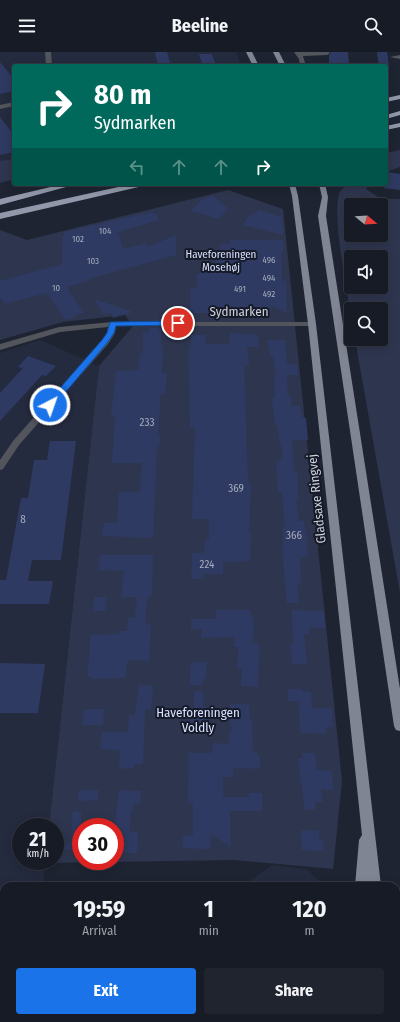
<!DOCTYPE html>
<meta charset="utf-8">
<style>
body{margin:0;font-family:"Fira Sans Condensed",sans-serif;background:#20242e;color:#f1f3f6;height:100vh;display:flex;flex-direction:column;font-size:15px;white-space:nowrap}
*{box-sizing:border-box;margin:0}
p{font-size:13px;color:#9ea1a7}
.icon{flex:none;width:22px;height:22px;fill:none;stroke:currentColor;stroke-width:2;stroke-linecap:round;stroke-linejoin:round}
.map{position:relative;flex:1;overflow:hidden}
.sheet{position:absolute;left:0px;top:830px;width:400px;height:140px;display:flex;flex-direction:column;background:#171b26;border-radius:12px 12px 0 0;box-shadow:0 2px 10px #0003,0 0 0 1px #363943}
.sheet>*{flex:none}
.guide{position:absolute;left:12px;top:12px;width:376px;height:122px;border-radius:4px;box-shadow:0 2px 10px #0003,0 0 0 1px #363943;background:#00695c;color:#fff;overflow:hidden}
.needle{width:26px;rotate:108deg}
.controls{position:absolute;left:344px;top:146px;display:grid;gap:8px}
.controls a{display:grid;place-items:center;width:44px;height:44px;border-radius:4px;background:#171b26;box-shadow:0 2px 10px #0003,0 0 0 1px #363943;font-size:20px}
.speed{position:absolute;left:12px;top:766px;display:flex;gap:8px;font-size:20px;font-weight:700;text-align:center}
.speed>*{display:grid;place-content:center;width:52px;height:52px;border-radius:50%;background:#171b26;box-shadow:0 2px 10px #0003,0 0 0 1px #363943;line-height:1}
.speed small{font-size:10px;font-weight:400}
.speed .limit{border:6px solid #d22;background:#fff;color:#111}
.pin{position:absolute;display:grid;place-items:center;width:34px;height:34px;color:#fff;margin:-17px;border:2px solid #fff;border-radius:50%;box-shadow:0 1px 4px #0007}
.me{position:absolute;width:44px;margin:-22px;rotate:41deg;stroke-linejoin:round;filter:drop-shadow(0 0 3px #0008)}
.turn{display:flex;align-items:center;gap:14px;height:84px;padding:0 16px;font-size:18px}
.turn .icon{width:52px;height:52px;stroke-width:2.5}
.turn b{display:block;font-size:28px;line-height:34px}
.lanes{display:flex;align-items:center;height:38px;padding:0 16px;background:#0003;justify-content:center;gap:20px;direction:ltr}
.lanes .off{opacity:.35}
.eta{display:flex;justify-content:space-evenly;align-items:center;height:68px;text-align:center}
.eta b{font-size:24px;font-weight:700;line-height:28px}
.action{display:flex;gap:8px;margin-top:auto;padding:8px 16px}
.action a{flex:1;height:46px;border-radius:4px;background:#1a73e8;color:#fff;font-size:16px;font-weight:700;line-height:46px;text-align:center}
.action a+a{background:#20242e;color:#f1f3f6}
header{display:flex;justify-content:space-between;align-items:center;height:52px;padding:0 16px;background:#171b26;font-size:18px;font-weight:700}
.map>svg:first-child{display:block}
.built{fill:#252b3f}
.green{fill:#2e364f;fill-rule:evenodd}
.building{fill:#2e3a62}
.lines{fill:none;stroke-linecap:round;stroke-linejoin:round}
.minor{fill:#52555c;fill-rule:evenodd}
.primary{fill:#808594;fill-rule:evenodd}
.motorway{fill:#9298aa;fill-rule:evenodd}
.route{fill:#1a73e8;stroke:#114b97}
.labels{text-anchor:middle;stroke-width:4;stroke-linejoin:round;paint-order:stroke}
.far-number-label{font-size:9px;fill:#a5abbc}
.far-park-label{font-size:11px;fill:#d7e2ff;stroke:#161a28}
.number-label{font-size:11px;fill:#a5abbc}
.street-label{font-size:13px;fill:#cdd1da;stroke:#161a28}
.park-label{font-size:13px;fill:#d7e2ff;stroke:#161a28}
</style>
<header><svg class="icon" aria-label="menu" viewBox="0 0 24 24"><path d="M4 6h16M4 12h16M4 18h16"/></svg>Beeline<svg class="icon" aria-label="search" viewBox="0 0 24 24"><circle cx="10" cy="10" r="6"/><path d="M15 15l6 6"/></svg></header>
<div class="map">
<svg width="400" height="970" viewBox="0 0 400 970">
<rect width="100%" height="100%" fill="#1f2432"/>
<!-- built -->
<path class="built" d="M0,0H236L241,14H14V115L0,119Z
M40,288L99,314L49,775H21V809H45L43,834H4V966H32V970H0V301Z
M272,813L306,817L325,834H243Z
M177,966H240L238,970H178Z"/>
<!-- green -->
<path class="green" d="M400,98V115L386,120V101Z
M14,107V127L0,131V109Z
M349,132H370L366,137L381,147H400V541L355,287H381V257H351V263C347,240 331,158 340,140C341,137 346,134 349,132ZM351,153H381V183H351ZM351,205H381V235H351Z
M228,138L283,157L342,729L333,817L234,808L45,811V809H55V775H49L99,314L133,274L125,263L63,270L0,288V178L27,188ZM81,775H115V809H81Z"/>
<!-- building -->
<path class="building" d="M155,0H167L171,14H158Z
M331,0H348L349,14H329V3Z
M377,0H387L389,14H379Z
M199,2H212L216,14H203Z
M0,10L14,27V39L0,42Z
M0,65L14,83V100L0,103Z
M388,120L400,122V138L384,136Z
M213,144L228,156L219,167L191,159L201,148Z
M259,158L282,165L283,183L242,173L250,163H253Z
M152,160L156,162L159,168L118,180L123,197L146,191L148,195L176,183V203L88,227L89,229L66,235L84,261L75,263L76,265L66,268L46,241L5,252L0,245V229L62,212L63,184L65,183L63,180Z
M230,188H284L283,202H281L282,229H286L287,262L271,253V261H267V265H250V258H228V261H194V258H190L191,236H197V222H201V220H212V216H216V204L219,208L220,192H230Z
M94,247L133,260L113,266L111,261L104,263Z
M150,276H161V294H163L162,321H167L165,342L161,341L158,384H160L159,395H157L153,486L102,484L104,471H117L119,440H140L142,411H112L115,365L111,363L116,319L138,318L140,301H143V280H148Z
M230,281L258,283L259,295H247L249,313H244L248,432H251L249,480H251L250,509L223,510V522H204L203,527H191L192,501H204L205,488H209V467H192L195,376H190L189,294H191V283H205L206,292H229Z
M267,288H285L287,312H297L298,323H287L288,343H291V354H300L302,366H306L308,388H292L294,419H297L298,448H296L299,469H304V477H306L308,505H300L301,532H297L299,551H287L283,505V476H285L282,440H278L276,409H281L280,405H283L277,373H275L272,346H275L274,325H276L273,304H270Z
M28,304L56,314L46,324L42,323L0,369V341L23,316L18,315Z
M50,389H76L61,508H32L28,529H53L49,552H0V528H6L21,446H28L34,408H47Z
M100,503H153L152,542L150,545H147L145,572H151L149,609L128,608L125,626L91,627L92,625L87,624L90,599V583L119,582V579H127L128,566L135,565L137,545H121L124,519L98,518Z
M94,545H107L105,559H93Z
M216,558H250V565H254L253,591H259L258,635L241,634L242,616H237L239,595H234L235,585L201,586L202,577L191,578V567H216Z
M292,558L324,559L325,576H309L310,582H304L307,612H292L290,592H293Z
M191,610H207L206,627H203V633H190Z
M0,611L45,612L38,661H0Z
M139,632L153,634L151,657L145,658L143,712L134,713V716L119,717L120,698L100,697L102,680H128L129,663H135Z
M288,637H302V640H311L312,656H332L333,675H326V682L300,681L299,649H288Z
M194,639H203L204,667H207V678H190V666H194Z
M230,652H249V667H252L253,700H257V704H260V717L233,716V725H223V745H249V741H262L263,759H230L231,795L211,782L210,797L183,796V783L193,784V751H188L189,701H212L213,691L229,692V682H231Z
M88,657H104L103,673H82L83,659Z
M302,701H315L317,718L332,719L333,738L321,737L323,750H315L316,757L305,758L298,706H303Z
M79,738H98V748L78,749Z
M119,738L141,739L140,752H133V758H131L129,780H138L137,801H115V772Z
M73,759L81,760V798H62L71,788Z
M301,778L319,779V789H323V799L302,798Z"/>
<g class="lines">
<!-- minor -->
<path class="minor" d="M45,0H51L52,14H46Z
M294,0H329L330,1L327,3L303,4L306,14H300L299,7Z
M400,3V7L390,5Z
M14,50V54L0,57V53Z
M112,270H312L316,272L312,274H116L115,281L108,292L19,393L3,417L0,418V408L13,389L102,288L107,281L108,275L60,280L0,298V292L59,275Z"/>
<!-- primary -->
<path class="primary" d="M246,0H252L259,14H253Z
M273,0H279L286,14H280Z
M289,132H295L298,144L316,272L381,834H355L359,788L362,783L308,272L292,144Z
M319,132H325L328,145L326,164L400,637V679L396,678L394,674L318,164L322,145Z
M355,966H369V970H355Z
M379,966H393L394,970H380Z"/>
<!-- motorway -->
<path class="motorway" d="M400,43V47L386,50V46Z
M400,59V63L386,67V63Z
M400,71V75L386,78V74Z
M63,132H77L0,153V147Z
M132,132H147L143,134L0,167V161Z"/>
</g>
<!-- route -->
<path class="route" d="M178,269L181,270V273L116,274L114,281L107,291L53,355H47V351L102,288L107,281L110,270Z"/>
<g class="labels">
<!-- far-number labels -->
<g class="far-number-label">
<text x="105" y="182">104</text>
<text x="78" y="190">102</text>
<text x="269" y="211">496</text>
<text x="93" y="212">103</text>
<text x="269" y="229">494</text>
<text x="56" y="239">10</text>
<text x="240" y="240">491</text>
<text x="269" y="245">492</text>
</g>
<!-- far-park labels -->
<g class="far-park-label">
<text x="221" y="206">Haveforeningen<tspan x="221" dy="13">Mosehøj</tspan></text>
</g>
<!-- number labels -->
<g class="number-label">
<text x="147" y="374">233</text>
<text x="236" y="440">369</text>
<text x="23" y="471">8</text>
<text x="294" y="487">366</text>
<text x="207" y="516">224</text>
</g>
<!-- street labels -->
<g class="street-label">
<text x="239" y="264">Sydmarken</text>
<text transform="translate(316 447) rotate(-96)" y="5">Gladsaxe Ringvej</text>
</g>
<!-- park labels -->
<g class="park-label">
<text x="198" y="665">Haveforeningen<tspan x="198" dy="15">Voldly</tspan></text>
</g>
</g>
</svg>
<div class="controls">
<a><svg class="needle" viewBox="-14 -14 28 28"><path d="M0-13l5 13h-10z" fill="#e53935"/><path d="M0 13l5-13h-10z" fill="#9ea1a7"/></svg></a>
<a><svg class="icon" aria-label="sound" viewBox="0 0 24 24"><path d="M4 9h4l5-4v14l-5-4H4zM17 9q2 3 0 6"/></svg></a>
<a><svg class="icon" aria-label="search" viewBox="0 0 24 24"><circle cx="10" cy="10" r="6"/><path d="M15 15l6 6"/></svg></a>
</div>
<div class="speed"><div>21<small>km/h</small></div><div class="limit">30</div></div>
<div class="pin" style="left:178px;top:271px;background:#d93025"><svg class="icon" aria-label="arrive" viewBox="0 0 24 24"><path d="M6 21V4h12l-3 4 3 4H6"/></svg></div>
<svg class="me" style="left:50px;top:353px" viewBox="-20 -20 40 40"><circle r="17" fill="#1a73e8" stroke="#fff" stroke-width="3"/><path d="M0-11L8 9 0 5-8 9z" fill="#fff"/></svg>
<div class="guide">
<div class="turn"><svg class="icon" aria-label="right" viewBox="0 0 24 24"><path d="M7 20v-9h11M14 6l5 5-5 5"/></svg><div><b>80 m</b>Sydmarken</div></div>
<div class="lanes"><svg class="icon off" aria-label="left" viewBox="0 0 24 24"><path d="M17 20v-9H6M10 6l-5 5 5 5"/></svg><svg class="icon off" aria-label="ahead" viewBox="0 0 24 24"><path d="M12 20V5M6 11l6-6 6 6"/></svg><svg class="icon off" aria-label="ahead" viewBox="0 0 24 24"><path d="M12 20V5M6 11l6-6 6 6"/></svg><svg class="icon" aria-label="right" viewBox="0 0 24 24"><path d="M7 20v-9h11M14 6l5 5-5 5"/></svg></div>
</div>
<section class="sheet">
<div class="eta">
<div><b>19:59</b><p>Arrival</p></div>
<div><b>1</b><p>min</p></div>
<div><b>120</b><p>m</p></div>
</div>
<div class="action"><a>Exit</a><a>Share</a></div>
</section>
</div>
